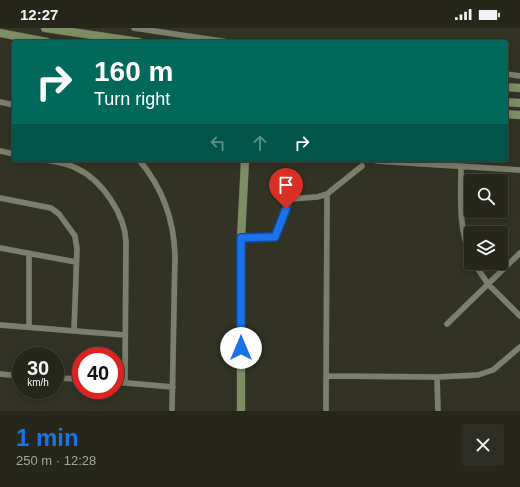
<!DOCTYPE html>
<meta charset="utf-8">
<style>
body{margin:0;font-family:Arial,sans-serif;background:#2e2e24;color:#f1f3f6;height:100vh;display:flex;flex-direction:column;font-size:15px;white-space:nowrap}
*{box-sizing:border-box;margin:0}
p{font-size:13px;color:#a4a5a3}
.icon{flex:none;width:22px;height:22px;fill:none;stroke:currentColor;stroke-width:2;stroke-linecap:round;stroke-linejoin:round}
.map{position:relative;height:383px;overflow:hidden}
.side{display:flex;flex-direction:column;background:#26261b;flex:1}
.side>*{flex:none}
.banner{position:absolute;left:12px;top:12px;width:496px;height:122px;border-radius:4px;box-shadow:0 2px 10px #0003,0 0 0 1px #42433a;background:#00695c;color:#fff;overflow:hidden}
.fabs{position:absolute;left:464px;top:146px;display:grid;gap:8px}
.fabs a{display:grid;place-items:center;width:44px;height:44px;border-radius:4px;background:#26261b;box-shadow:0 2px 10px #0003,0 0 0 1px #42433a;font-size:20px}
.speed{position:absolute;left:12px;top:319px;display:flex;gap:8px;font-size:20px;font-weight:700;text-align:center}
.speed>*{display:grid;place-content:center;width:52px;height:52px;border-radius:50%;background:#26261b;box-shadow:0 2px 10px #0003,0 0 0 1px #42433a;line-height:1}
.speed small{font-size:10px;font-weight:400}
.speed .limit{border:6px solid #d22;background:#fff;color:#111}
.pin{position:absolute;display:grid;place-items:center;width:34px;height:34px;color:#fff;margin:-41px -17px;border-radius:50% 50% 50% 0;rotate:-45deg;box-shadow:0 0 4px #0007}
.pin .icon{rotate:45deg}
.me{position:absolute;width:44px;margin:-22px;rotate:0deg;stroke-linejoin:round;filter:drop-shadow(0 0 3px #0008)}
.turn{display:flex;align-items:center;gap:14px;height:84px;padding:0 16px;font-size:18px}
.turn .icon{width:52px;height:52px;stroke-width:2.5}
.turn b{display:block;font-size:28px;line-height:34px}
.lanes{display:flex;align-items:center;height:38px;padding:0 16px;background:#0003;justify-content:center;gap:20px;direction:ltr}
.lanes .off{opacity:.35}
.round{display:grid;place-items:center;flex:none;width:42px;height:42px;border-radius:4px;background:#2e2e24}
.head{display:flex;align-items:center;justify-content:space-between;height:68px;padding:0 16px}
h1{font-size:24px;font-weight:800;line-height:30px;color:#1a73e8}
.status{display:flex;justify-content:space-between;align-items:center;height:28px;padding:0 20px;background:#26261b;direction:ltr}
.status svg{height:11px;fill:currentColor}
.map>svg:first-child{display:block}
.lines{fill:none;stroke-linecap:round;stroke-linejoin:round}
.street-casing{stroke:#4f5043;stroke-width:6}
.secondary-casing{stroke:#4f5043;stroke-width:9}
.street{stroke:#7d7f6d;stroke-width:5.5}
.secondary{stroke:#7d8e65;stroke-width:8}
.route-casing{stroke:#114b97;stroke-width:10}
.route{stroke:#1a73e8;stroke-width:7}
</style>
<div class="status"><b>12:27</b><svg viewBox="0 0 49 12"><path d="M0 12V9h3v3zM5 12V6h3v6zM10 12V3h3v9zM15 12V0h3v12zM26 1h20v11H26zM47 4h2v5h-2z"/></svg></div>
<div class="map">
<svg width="520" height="383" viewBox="0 0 520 383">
<rect width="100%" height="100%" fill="#323324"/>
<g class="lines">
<!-- street casing -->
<g class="street-casing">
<path id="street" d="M134,0L228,14
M506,46L520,48
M0,74L14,77
M0,123L14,126
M46,132C56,134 66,135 76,140C102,152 125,186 126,214L125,355
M139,132C162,159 174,192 175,228L172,383
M377,133L520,142
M461,139C461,169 458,200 471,229
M0,170L51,180L59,186L75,208L77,221L74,303
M241,210L275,209L290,171L317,169L327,166L362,138
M0,220L76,234
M474,235L488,256L520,288
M447,296L520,225
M0,297L125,307
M29,299V226
M0,346L21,348
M326,348L437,349L478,347L493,342L520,319
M437,349L438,383
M55,350L81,351
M115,354L173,359
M326,383L327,166"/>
</g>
<!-- secondary casing -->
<g class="secondary-casing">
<path id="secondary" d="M45,0L139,14
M0,5L47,14
M506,59L520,60
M506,74L520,75
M506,86L520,87
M241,383V210L245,132"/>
</g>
<!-- street -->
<use href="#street" class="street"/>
<!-- secondary -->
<use href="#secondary" class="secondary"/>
</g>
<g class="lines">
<!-- route casing -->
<g class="route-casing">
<path id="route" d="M241,320V210L275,209L286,181"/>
</g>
<!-- route -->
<use href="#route" class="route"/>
</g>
</svg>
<div class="fabs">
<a><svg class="icon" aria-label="search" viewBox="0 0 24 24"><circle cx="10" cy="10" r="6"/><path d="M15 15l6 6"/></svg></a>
<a><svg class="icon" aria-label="layers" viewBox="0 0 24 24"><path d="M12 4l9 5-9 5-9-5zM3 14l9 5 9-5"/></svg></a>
</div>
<div class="speed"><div>30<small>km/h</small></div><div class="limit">40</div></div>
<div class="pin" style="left:286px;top:181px;background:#d93025"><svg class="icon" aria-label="arrive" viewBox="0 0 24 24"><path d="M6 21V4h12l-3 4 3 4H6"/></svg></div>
<svg class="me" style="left:241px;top:320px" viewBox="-20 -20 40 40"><circle r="19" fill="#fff"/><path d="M0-13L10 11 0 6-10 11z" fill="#1a73e8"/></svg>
<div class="banner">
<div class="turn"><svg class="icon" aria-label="right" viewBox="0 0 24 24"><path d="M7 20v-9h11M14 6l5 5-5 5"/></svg><div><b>160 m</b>Turn right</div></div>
<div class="lanes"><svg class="icon off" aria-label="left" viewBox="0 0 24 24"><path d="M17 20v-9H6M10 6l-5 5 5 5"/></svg><svg class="icon off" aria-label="ahead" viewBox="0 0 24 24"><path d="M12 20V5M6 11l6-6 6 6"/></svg><svg class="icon" aria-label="right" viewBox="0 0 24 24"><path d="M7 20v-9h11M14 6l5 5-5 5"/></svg></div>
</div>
</div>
<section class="side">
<div class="head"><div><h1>1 min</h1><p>250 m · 12:28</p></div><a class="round"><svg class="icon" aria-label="close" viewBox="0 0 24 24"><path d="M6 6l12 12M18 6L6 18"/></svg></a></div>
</section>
